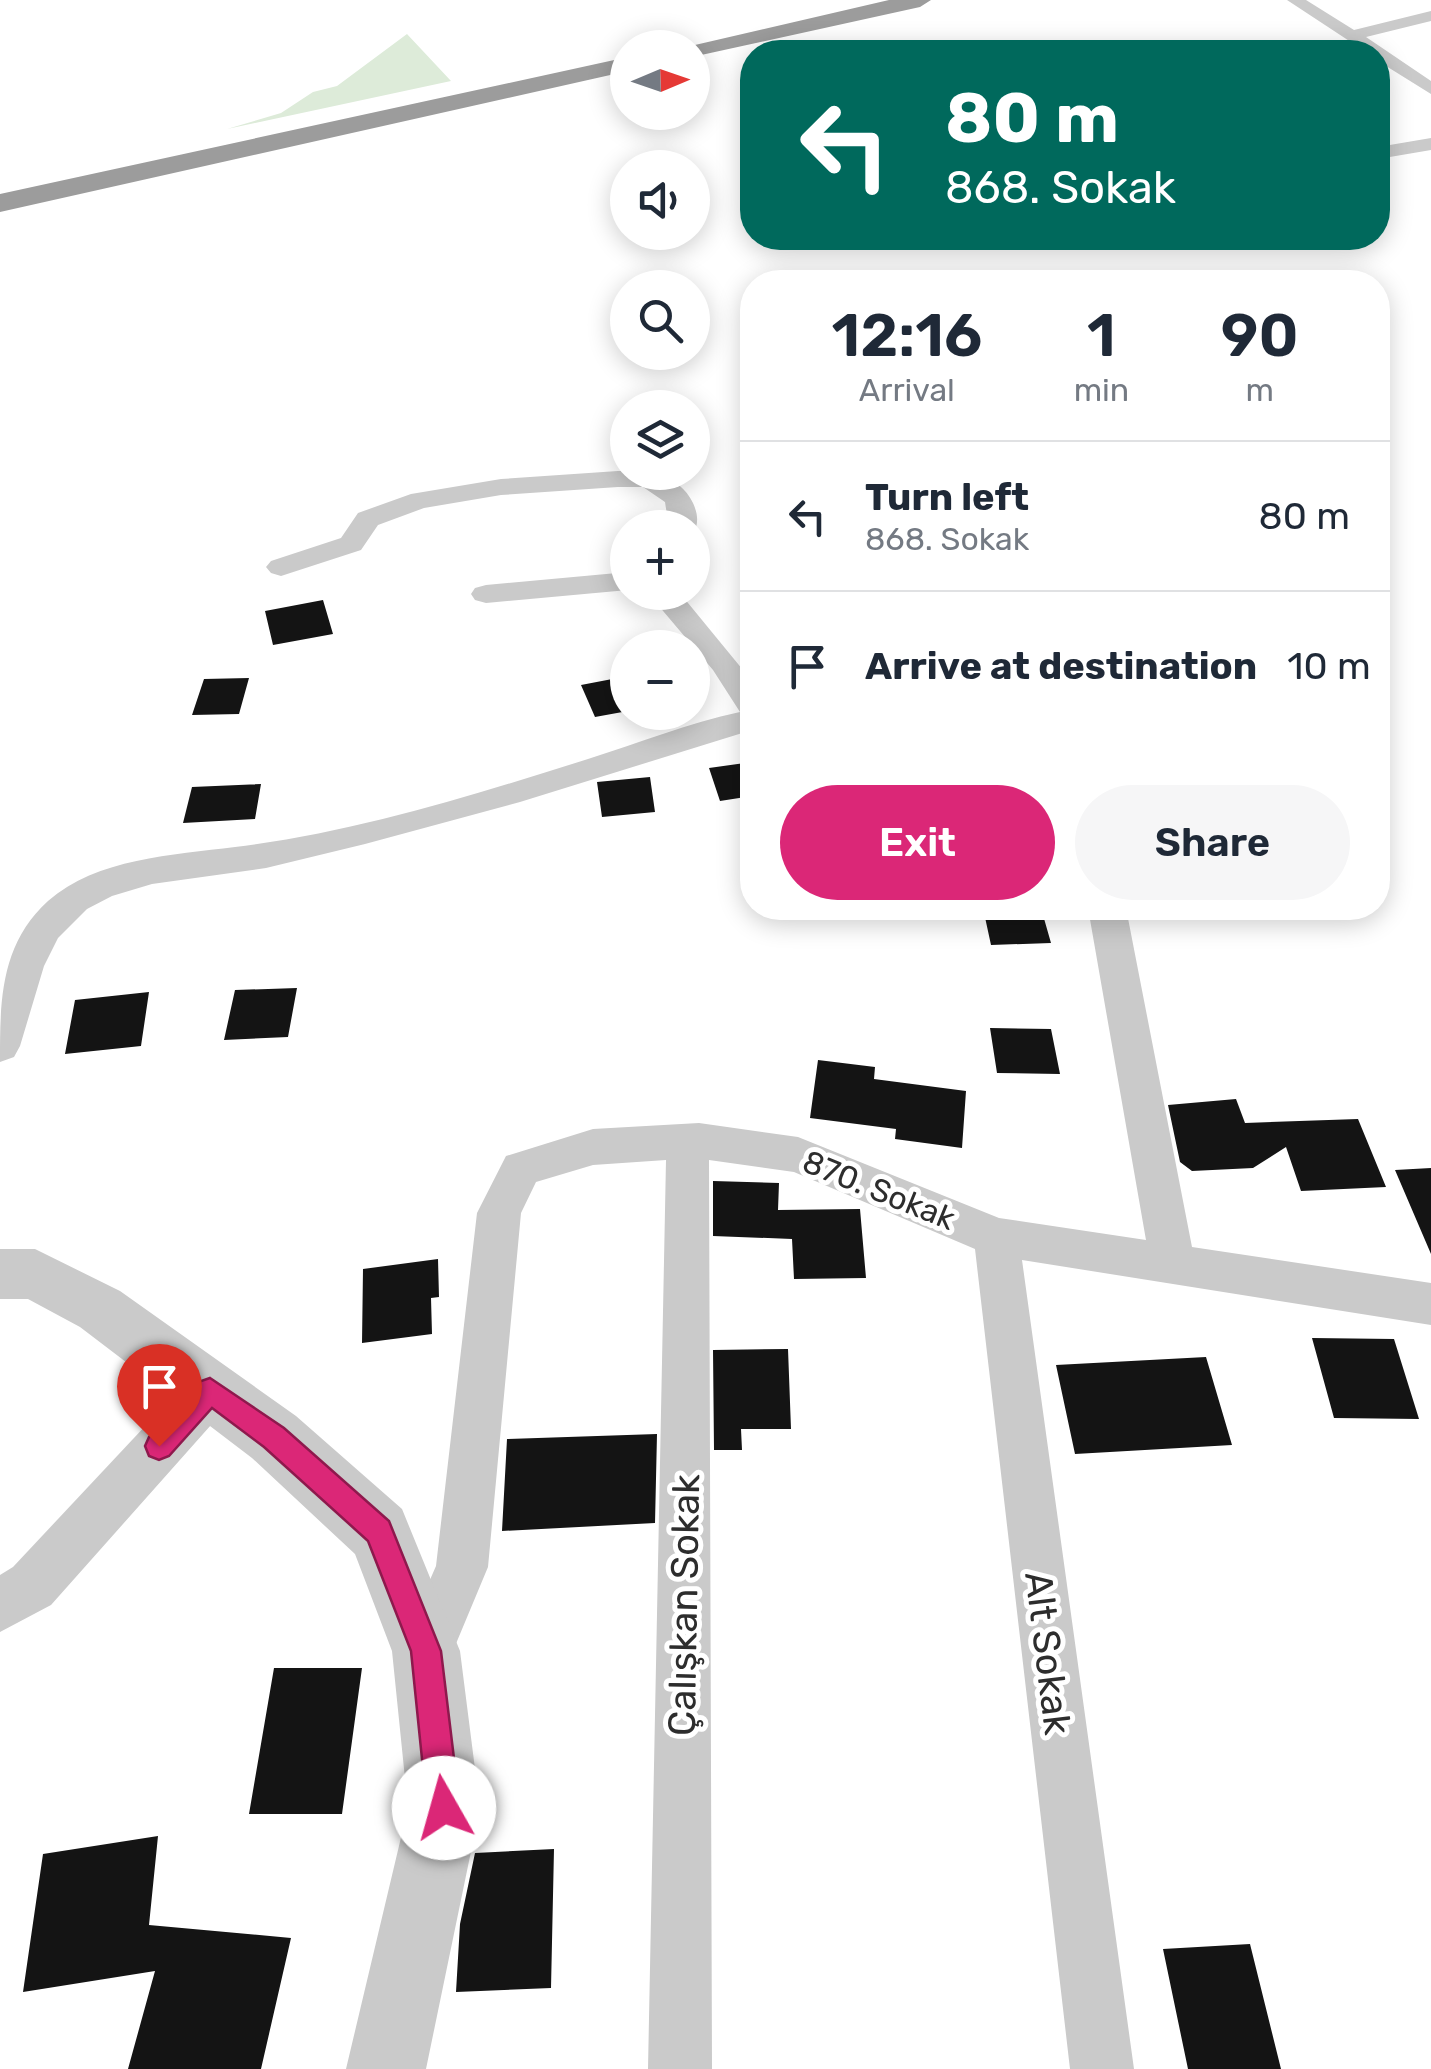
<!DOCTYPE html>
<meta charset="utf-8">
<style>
body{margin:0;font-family:Rubik,sans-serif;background:#f6f6f7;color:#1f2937;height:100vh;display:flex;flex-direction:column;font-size:38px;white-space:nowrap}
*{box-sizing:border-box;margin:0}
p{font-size:32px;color:#747a83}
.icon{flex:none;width:55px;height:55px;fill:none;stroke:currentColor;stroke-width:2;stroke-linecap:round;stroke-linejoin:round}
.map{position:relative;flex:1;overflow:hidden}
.details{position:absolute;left:740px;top:270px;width:650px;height:650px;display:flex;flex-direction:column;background:#fff;border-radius:40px;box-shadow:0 5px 25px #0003}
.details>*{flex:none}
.hud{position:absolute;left:740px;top:40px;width:650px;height:210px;border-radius:40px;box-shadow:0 5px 25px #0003;background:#00695c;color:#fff;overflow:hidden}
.needle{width:65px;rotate:88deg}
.buttons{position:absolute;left:610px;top:30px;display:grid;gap:20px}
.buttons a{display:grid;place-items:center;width:100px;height:100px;border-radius:50%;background:#fff;box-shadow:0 5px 25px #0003;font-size:50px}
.pin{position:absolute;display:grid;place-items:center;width:85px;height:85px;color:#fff;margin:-102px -42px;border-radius:50% 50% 50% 0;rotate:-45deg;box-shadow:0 0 10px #0007}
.pin .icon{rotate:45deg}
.me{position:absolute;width:110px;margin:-55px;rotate:353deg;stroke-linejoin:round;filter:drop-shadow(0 0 8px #0008)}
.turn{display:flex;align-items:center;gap:35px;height:210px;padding:0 40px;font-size:45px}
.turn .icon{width:130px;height:130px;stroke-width:2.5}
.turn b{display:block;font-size:70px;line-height:85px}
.eta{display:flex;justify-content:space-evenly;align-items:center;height:170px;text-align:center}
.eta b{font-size:60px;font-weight:600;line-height:70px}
.action{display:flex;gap:20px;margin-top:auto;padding:20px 40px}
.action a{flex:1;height:115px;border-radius:60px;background:#db2777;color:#fff;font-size:40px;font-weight:600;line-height:115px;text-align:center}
.action a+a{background:#f6f6f7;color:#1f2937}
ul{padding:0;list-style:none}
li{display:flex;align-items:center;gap:30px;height:150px;padding:0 40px;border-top:2px solid #e0e1e3}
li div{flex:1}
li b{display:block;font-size:38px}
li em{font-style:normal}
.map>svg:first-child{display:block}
.green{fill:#ddebd9}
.building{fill:#141414}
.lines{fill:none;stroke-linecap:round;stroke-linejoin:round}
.minor{fill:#cacaca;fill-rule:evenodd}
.tertiary{fill:#cacaca;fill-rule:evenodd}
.trunk{fill:#9c9c9c;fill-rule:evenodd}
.route{fill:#db2777;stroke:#8e194d;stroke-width:2.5}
.labels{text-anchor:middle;stroke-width:10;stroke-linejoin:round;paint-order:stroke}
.street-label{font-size:32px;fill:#2d2d2d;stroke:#fff}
.near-street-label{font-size:38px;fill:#2d2d2d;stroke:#fff}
</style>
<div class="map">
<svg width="1431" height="2069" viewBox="0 0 1431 2069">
<rect width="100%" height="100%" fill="#fff"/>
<!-- green -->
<path class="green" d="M407,34L451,81L227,129L281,113L313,92L337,86Z"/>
<!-- building -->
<path class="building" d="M323,600L333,634L273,645L265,611Z
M628,676V711L595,717L581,685Z
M249,678L239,714L192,715L204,679Z
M752,762V796L720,801L709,768Z
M650,777L655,812L602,817L597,782Z
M261,784L255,819L183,823L192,787Z
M983,908H1041L1051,943L991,945Z
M297,988L288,1037L224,1040L235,990Z
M149,992L141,1046L65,1054L75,1000Z
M990,1028L1051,1029L1060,1074L997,1073Z
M818,1060L875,1067L874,1079L966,1091L962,1148L895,1139L896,1129L810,1118Z
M1236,1099L1245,1123L1358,1119L1386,1187L1301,1191L1286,1147L1253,1168L1192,1171L1180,1162L1168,1105Z
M1431,1168V1254L1395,1170Z
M713,1181L779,1183L778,1210L860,1209L866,1278L794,1279L792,1239L713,1236Z
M438,1259L439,1297L431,1298L432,1334L362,1343L363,1269Z
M1312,1338L1394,1339L1419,1419L1334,1418Z
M788,1349L791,1429H741L742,1450H714L713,1350Z
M1206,1357L1232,1445L1075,1454L1056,1365Z
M657,1434L655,1523L502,1531L507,1439Z
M274,1668H362L342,1814H249Z
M158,1836L149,1925L291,1938L261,2069H128L155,1971L23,1992L43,1854Z
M554,1849L551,1988L456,1992L460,1924L475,1853Z
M1250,1944L1281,2069H1188L1163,1949Z"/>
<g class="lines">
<!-- minor -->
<path class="minor" d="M1287,0H1306L1354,30L1431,11V21L1366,37L1431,81V94L1378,61V52H1366Z
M1431,138V150L1378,159V147Z
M618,471C645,471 679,473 693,503C698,514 699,524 693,534L692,528H669L665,502L643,487H618L501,495L424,508L378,525L361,550L281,576L271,573L266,567L271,561L341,538L358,513L411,494L501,479Z
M628,572V590L486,603L475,600L471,594L475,588L486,585Z
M647,592H679L752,681V730L520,802L365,844L266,868L152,884L112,896L87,909L58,938L44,966L20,1046L14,1057L0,1062C0,1001 0,945 48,901C97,858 173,855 235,847C354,833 474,795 588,759C639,743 688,723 740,712L713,670Z
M1088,908H1126L1192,1247L1431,1283V1325L1022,1260L1134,2069H1070L975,1249L794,1172L709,1160L712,2069H648L666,1160L593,1165L536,1182L521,1213L488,1567L445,1670L426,1678L407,1670L399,1651L436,1566L477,1213L506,1156L593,1129L699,1123L798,1137L999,1218L1146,1240Z
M210,1368L227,1375L234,1391L227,1407L51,1605L0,1632V1575L13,1567L193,1375Z"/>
<!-- tertiary -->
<path class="tertiary" d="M0,1249H35L120,1291L296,1416L402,1509L460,1651L480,1808L426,2069H346L408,1808L392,1651L355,1554L252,1458L80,1327L28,1299H0Z"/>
<!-- trunk -->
<path class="trunk" d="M889,0H931L920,7L692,57V48H682Z
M628,57V71L0,212V194Z"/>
</g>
<!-- route -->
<path class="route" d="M210,1378L284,1428L389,1521L441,1651L460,1808L455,1820L444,1825L432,1820L427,1808L411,1651L368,1541L264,1447L212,1408L169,1456L159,1460L149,1456L145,1446L149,1437L201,1381Z"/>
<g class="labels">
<!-- street labels -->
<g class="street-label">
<text transform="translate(879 1190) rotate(22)" y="11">870. Sokak</text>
</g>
<!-- near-street labels -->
<g class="near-street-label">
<text transform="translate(684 1605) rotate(-89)" y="13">Çalışkan Sokak</text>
<text transform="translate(1048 1653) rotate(83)" y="13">Alt Sokak</text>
</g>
</g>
</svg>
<div class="buttons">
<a><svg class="needle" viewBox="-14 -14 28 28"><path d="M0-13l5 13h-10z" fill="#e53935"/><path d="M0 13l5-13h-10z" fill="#747a83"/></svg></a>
<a><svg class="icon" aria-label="sound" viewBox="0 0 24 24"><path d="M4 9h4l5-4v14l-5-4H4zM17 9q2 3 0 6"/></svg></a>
<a><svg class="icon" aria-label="search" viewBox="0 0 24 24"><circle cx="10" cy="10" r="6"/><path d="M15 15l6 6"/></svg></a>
<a><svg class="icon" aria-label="layers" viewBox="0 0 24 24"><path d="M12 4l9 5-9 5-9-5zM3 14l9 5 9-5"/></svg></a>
<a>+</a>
<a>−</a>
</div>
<div class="pin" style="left:159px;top:1446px;background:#d93025"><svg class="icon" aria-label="arrive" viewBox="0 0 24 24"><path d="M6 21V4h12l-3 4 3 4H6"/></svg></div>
<svg class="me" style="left:444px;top:1808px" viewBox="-20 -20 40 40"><circle r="19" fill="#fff"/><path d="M0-13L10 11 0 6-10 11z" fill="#db2777"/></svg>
<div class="hud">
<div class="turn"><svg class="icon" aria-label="left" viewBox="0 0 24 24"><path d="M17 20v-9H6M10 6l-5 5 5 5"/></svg><div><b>80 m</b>868. Sokak</div></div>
</div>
<section class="details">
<div class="eta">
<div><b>12:16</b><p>Arrival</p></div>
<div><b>1</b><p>min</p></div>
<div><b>90</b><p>m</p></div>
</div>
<ul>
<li><svg class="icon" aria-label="left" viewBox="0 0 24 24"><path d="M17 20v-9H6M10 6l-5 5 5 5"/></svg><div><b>Turn left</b><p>868. Sokak</p></div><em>80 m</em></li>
<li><svg class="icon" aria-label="arrive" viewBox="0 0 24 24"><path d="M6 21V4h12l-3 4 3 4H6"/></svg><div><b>Arrive at destination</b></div><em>10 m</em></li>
</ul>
<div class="action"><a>Exit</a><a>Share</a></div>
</section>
</div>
